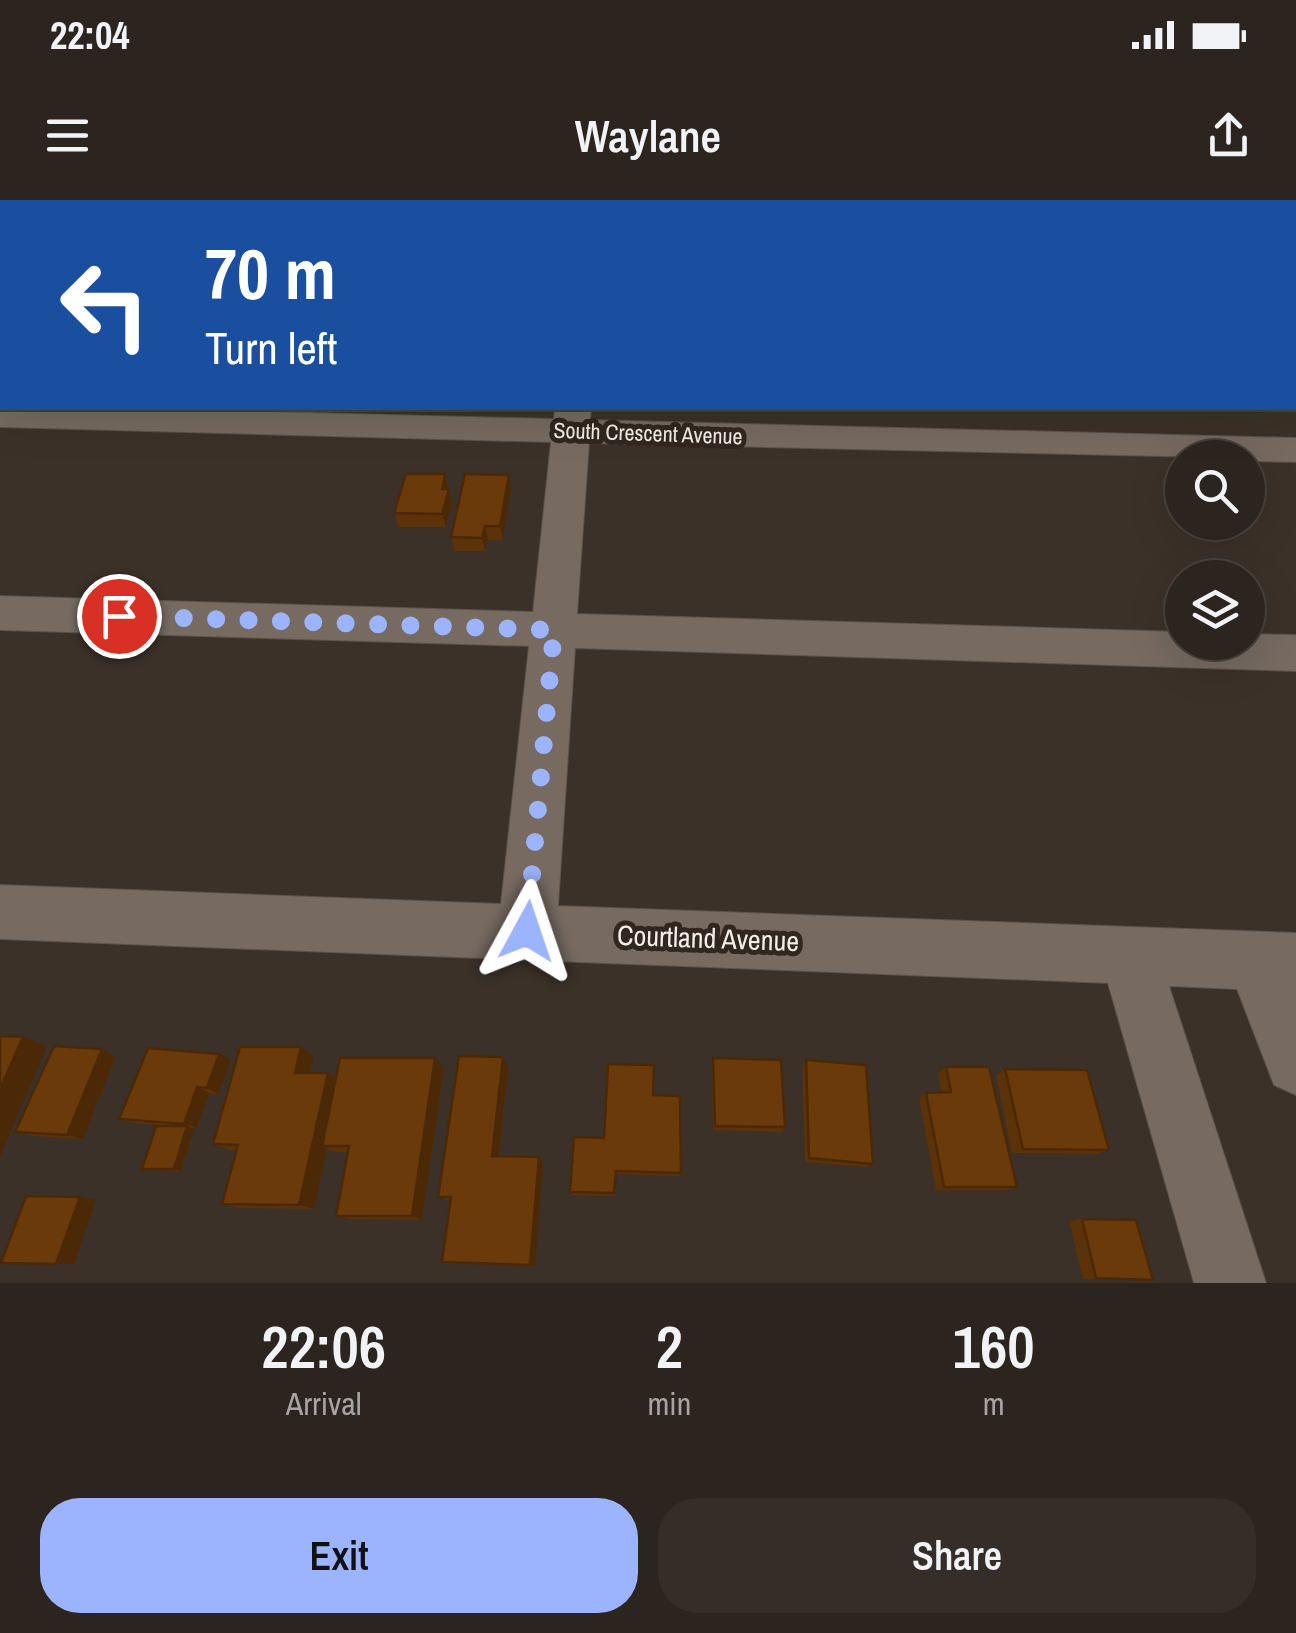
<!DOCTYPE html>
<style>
body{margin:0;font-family:"Archivo Narrow",sans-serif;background:#342d28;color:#f1f3f6;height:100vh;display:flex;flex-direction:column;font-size:38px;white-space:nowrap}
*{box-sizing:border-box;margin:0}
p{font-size:32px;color:#a6a5a4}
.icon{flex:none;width:55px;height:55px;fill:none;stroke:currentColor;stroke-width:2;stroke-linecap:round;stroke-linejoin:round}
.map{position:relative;height:1083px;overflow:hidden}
.details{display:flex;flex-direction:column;background:#2c251f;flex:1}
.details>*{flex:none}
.top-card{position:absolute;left:0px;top:0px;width:1298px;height:210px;box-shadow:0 10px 40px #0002,0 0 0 2px #48423d;background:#1a4fa0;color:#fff;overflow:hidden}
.controls{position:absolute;left:1165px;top:240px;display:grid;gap:20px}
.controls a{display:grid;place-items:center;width:100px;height:100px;border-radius:50%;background:#2c251f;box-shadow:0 10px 40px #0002,0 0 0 2px #48423d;font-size:50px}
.pin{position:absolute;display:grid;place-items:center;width:85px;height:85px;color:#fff;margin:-42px;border:5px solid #fff;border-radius:50%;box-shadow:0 2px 10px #0007}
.me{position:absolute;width:110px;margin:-55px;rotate:5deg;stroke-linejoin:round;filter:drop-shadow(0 0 8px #0008)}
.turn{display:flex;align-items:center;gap:35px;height:210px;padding:0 40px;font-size:45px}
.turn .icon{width:130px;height:130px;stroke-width:2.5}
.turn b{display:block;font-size:70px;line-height:85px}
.eta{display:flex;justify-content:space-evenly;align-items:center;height:170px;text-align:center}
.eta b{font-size:60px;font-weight:600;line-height:70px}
.primary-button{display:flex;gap:20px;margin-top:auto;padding:20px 40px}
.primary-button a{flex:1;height:115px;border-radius:40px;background:#9cb4fd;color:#111;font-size:40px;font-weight:600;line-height:115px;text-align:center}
.primary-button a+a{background:#342d28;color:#f1f3f6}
.status{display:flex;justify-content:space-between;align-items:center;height:70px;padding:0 50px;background:#2c251f;direction:ltr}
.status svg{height:28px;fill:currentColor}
header{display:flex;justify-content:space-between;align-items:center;height:130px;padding:0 40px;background:#2c251f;font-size:45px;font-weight:600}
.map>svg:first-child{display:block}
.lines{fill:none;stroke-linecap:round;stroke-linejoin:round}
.minor-casing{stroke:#595049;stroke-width:2}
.minor{fill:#766a61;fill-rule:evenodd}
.wall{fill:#5c3209}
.shaded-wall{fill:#4b2907}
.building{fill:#6b3a0a;stroke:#4b2907;stroke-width:2.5}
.route{stroke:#9cb4fd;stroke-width:18;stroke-dasharray:0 32.4}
.labels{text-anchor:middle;stroke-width:10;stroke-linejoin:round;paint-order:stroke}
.far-street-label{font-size:22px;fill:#f4ede8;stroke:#31271f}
.street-label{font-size:28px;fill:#f4ede8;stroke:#31271f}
</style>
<div class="status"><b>22:04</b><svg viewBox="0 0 49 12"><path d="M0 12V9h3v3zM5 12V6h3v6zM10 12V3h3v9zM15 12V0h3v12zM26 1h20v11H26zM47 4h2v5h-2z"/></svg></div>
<header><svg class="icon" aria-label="menu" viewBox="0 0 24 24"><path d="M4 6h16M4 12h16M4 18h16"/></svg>Waylane<svg class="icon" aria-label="share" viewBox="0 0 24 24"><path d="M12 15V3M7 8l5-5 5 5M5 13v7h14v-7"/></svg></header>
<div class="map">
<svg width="1296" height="1083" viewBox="0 0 1296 1083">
<rect width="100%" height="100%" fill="#3b3129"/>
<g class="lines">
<!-- minor casing -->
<g class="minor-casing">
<path id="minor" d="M577,0H605V2H577Z
M1054,0H1198L1200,2H1056Z
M0,71H2V89H0Z
M1295,71H1296V89H1295Z
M1295,125H1296V145H1295Z
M1295,165H1296V186H1295Z
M0,205L554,219L555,208H591L590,220L1296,238V262L1248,261V258L589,243L577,414L1182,432V442H1248V434L1296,435V471L575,448L558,706L1296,733V895L1274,885L1237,789L1169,786L1266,1083H1194L1108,783L0,739V685L501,704L529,446L0,430V396L533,412L551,242L0,227Z"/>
</g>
<!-- minor -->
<use href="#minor" class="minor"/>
</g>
<!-- wall -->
<path class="wall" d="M445,274L452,303L446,327H399L394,313Z
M509,275L511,288L503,340H488L485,351H455L451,337Z
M301,847L314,857L310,873L336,879L444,867L422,1020L349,1019L336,1016L348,952H335L327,948L314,1009L240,1008L222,1004L237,950H231L213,944Z
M102,849L116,856L83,939L33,936L15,932Z
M713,858L785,927L782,932L713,930L712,865Z
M231,860L219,894L209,893L197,928H191L194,929L181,971L150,970L142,969L169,926L134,923L119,919Z
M806,860L873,964L867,967L805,962L802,866Z
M508,866L499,956L539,957L543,963L535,1066L442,1062L451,1001L438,997Z
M946,867L1017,987L1006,990H936L919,898L926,893H941L938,873Z
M1005,869L1109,950L1096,954L1012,953L996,875Z
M653,895L681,973L680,976L616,974L615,996L572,995L570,992L604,938Z
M1082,1019L1153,1080L1083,1079L1069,1021Z"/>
<!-- shaded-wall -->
<path class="shaded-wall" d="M445,274L448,288L445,302L442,289Z
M509,275L511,288L503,340L500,326Z
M449,289L452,303L446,327L442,314Z
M485,326L488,340L485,351L482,338Z
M23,837L47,846L0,957V889Z
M301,847L314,857L308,881L295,873Z
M102,849L116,856L83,939L67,935Z
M219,854L231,860L219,894L207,888Z
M503,857L508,866L498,961L492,956Z
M435,858L444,867L422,1020L412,1016Z
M328,873L340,882L322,946L327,948L314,1009L299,1005Z
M197,887L209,893L197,928L184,924Z
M187,926L194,929L181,971L174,969Z
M539,957L543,963L535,1066L530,1065Z
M80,997L96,1000L74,1064H56Z"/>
<!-- building -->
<path class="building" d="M406,274H445L442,289H449L442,314L394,313Z
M465,274L509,275L500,326H485L482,338L451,337Z
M0,836L23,837L0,889Z
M54,846L102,849L67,935L15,932Z
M240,847H301L295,873H328L299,1005L222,1004L238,945L213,944Z
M148,848L219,854L207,888L197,887L184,924L119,919Z
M459,856L503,857L492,956L539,957L530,1065L442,1062L451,997H438Z
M340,858H435L412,1016H336L349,946H322Z
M713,858L781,860L785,927L715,926Z
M806,860L866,865L873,964L809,958Z
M608,864L654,865L653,895L680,896L681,973L616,971L614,993L570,992L574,937L604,938Z
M946,867H989L1017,987H944L926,893L951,892Z
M1005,869L1087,870L1109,950L1023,949Z
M156,926H187L174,969H142Z
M26,996L80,997L56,1064L1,1063Z
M1082,1019L1136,1020L1153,1080L1096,1078Z"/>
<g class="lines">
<!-- route -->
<path class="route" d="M119,416L554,430L527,731"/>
</g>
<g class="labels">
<!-- far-street labels -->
<g class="far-street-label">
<text transform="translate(648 233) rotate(2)" y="8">South Crescent Avenue</text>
</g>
<!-- street labels -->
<g class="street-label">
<text transform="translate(708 738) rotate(2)" y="10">Courtland Avenue</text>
</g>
</g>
</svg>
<div class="controls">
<a><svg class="icon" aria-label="search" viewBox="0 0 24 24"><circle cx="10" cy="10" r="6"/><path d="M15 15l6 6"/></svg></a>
<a><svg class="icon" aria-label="layers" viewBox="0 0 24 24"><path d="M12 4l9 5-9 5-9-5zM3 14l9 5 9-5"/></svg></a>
</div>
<div class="pin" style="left:119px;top:416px;background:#d93025"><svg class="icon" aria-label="arrive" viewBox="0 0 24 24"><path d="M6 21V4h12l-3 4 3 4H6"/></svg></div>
<svg class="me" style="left:527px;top:731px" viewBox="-20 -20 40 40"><path d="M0-17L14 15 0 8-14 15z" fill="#9cb4fd" stroke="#fff" stroke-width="4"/></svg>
<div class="top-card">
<div class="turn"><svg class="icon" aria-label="left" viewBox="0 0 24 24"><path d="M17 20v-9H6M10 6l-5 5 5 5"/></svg><div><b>70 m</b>Turn left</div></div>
</div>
</div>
<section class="details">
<div class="eta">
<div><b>22:06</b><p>Arrival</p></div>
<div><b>2</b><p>min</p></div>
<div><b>160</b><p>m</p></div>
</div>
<div class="primary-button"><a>Exit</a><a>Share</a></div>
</section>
